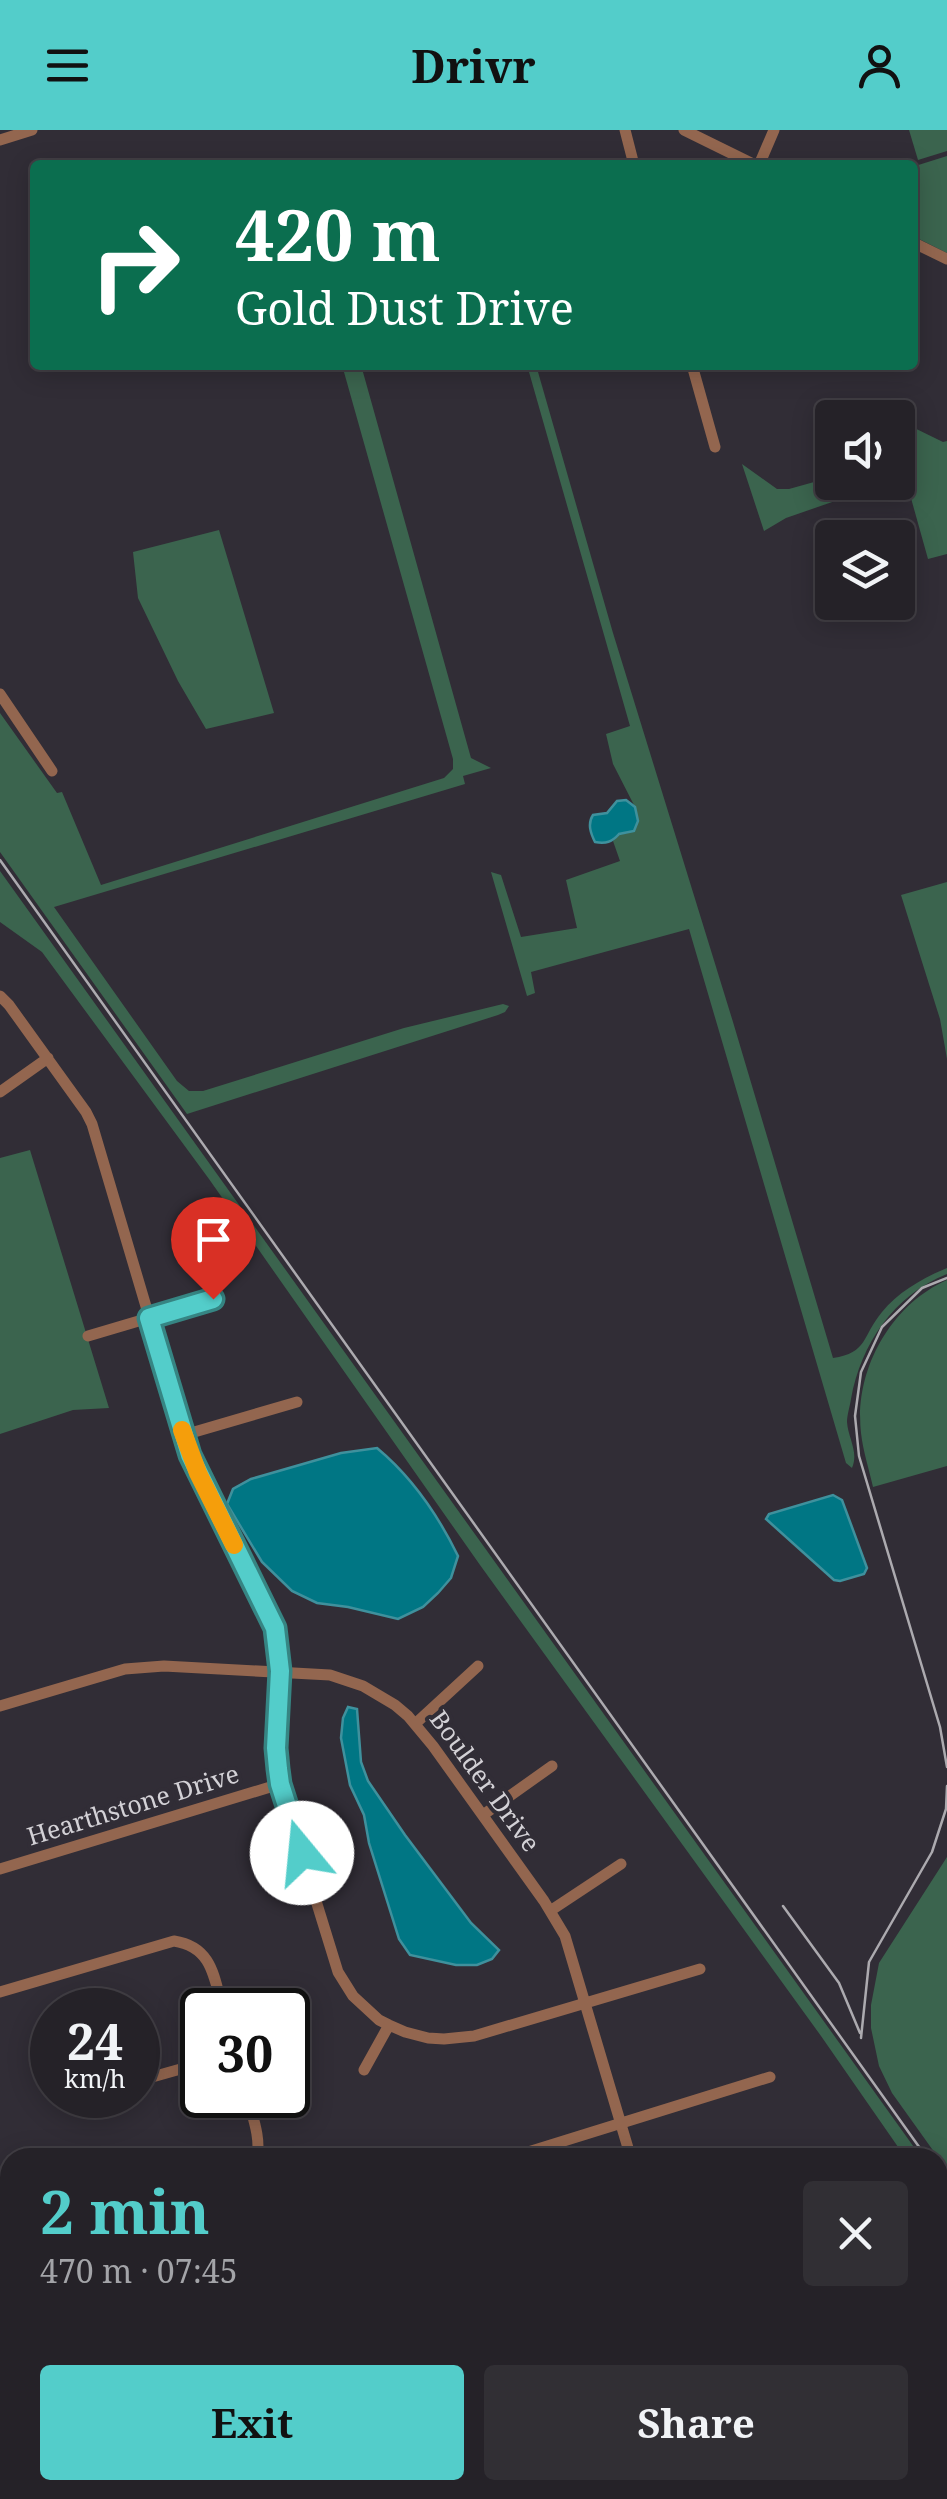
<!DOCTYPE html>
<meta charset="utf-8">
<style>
body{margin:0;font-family:"Noto Serif",serif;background:#312f34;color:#f1f3f6;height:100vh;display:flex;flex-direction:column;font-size:38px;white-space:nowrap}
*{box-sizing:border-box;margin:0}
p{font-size:32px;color:#a3a4a8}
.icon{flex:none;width:55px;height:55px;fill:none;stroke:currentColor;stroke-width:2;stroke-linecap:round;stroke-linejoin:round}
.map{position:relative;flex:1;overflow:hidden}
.sheet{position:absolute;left:0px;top:2018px;width:948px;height:352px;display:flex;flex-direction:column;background:#252228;border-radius:30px 30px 0 0;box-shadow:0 5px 25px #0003,0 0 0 2px #423f45}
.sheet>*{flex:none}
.guide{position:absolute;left:30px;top:30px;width:888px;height:210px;border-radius:10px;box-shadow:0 5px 25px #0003,0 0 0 2px #423f45;background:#0b6e4f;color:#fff;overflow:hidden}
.fabs{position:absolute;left:815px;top:270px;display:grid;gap:20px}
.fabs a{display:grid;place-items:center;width:100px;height:100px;border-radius:10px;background:#252228;box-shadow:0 5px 25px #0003,0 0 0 2px #423f45;font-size:50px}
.speed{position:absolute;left:30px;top:1858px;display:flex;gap:20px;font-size:50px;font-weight:700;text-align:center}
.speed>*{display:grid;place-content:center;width:130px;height:130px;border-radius:50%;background:#252228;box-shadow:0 5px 25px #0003,0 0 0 2px #423f45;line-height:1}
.speed small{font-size:25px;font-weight:400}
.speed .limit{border:5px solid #111;border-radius:15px;background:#fff;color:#111}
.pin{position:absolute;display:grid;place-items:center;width:85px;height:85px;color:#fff;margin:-102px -42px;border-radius:50% 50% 50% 0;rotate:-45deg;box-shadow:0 0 10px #0007}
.pin .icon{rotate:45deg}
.me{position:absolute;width:110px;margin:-55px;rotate:343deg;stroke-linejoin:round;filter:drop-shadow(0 0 8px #0008)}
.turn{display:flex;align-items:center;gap:35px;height:210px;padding:0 40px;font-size:45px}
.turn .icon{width:130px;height:130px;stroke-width:2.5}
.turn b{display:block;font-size:70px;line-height:85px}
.round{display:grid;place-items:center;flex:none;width:105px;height:105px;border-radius:10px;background:#312f34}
.summary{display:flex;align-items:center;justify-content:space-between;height:170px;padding:0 40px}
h1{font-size:60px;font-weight:700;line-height:75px;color:#53cdca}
.action{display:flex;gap:20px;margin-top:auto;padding:20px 40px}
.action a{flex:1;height:115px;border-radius:10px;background:#53cdca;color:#111;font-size:40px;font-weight:700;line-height:115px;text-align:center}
.action a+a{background:#312f34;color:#f1f3f6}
header{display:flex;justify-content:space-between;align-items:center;height:130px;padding:0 40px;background:#53cdca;color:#111;font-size:45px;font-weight:700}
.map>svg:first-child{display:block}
.green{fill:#3b644e}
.water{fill:#007684;stroke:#3f919d;stroke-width:2.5}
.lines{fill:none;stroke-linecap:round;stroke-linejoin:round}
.minor{stroke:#93664f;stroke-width:11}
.rail{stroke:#acaaaf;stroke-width:2.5}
.route-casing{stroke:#368583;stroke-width:25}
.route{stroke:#53cdca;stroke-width:18}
.slow{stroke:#f59e0b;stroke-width:18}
.labels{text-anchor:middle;stroke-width:8;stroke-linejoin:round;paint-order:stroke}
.street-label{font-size:25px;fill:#d3d1d6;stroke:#312d36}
</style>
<header><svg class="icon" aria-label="menu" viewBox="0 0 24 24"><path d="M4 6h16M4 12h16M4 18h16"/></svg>Drivr<svg class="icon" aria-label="person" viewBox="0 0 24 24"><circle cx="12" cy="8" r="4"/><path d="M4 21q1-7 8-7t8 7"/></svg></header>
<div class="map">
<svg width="947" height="2369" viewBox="0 0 947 2369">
<rect width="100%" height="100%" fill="#312d36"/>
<!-- green -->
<path class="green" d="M909,0H947V21L918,30Z
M947,26V123L913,106L912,37Z
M342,235H361L471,628L491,638L463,646L465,654L54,777L177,951L189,961H203L404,898L503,874L509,876L505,882L498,885L187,984L0,722V583L57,663L62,662L101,755L444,648L453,639V629Z
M527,235H536L613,503L733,892L833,1228C868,1223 862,1206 882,1182C898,1162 923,1148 947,1138V1144C894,1165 861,1214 851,1269C850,1276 847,1285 847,1292C848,1308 859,1322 852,1338L846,1333L689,799L531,842L535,863L527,866L491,742L501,745L521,807L577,798L566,750L620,731L613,711L619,704L628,703L638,691L635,677L613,634L606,604L630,596Z
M898,290L943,312L947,311V424L928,429L909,361L897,353Z
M742,334L777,359H789L832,347V352L887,353L786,388L764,401Z
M219,400L274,583L206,599L178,551L138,468L133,422Z
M0,741L921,2027H905L821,1906L480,1435L209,1049L42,822L0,792Z
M947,752V929L940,889L901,765Z
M30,1020L109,1278L73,1280L0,1304V1028Z
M947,1150V1336L873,1357C869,1339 863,1321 861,1303C854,1241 890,1175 947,1150Z
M947,1727V2040L892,1963L879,1936L871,1898V1875L879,1833Z"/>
<!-- water -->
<path class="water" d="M626,670L635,677L638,691L634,701L619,704C612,712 606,714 595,712C591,704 587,694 593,685L607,683L617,671Z
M377,1318C413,1348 438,1385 458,1426L451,1448L438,1463L423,1477L398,1489L348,1477L317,1473L292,1461L262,1432L227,1374L233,1359L251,1349L341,1323Z
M833,1365L842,1370L867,1438L864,1444L840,1451L834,1450L766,1389L769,1384Z
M348,1577L357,1579L361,1632L368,1651L405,1705L471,1793L499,1820L492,1829L477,1835H456L410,1825L399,1809L369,1713L364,1685L350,1655L341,1608L343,1588Z"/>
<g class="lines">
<!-- minor -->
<path class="minor" d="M625,0L634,35
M684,0L755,35
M0,10L32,0
M759,35L774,0
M912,112L947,129
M692,235L715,317
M0,564L52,641
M0,866L9,875L86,982L92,994L190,1325L275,1499L280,1541L276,1618L280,1654L338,1842L353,1866L379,1890L389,1895L405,1902L428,1908L444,1909L474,1906L700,1839
M0,962L48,928
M88,1206L213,1169
M184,1305L297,1272
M0,1576L125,1539L164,1536L330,1545L363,1556L395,1575L408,1586L433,1616L544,1771L565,1806L631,2028
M415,1594L478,1536
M483,1685L552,1636
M0,1739L280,1654
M550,1781L621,1734
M0,1862L174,1811C213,1817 214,1848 223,1880
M364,1940L389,1895
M138,1951L202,1933
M247,1965C252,1986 261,2006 257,2028
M73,1969L87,1965
M509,2028L770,1947
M0,2113L10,2112
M938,2148L947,2161
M938,2341L947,2338
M355,2360L358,2369
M484,2360L489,2369
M0,2363L10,2360
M645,2369L647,2360
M841,2369L872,2360"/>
<!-- rail -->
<path class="rail" d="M0,730L927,2028
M947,1148L922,1158L882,1197L861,1242L855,1286L859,1326L940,1597L947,1637
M783,1776L839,1853L860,1903
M861,1908L869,1832L932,1722L946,1679L947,1656
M938,2043L947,2056"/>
</g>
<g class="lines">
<!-- route casing -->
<g class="route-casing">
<path id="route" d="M213,1169L149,1188L190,1325L275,1498L280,1541L276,1618L278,1639L280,1654L302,1723"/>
</g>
<!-- route -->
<use href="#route" class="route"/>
<!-- slow -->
<path class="slow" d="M182,1300L198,1343L234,1415"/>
</g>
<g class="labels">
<!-- street labels -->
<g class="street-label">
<text transform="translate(485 1651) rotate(54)" y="9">Boulder Drive</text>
<text transform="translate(133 1675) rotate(-17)" y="9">Hearthstone Drive</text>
</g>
</g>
</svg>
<div class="fabs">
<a><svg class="icon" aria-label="sound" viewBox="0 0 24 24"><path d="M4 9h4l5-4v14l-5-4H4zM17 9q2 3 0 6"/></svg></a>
<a><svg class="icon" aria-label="layers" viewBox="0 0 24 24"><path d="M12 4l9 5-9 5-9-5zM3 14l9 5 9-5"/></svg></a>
</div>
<div class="speed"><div>24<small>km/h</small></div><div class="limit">30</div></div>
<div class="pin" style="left:213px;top:1169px;background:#d93025"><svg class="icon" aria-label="arrive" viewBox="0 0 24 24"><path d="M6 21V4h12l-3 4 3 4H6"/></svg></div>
<svg class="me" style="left:302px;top:1723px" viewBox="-20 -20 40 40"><circle r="19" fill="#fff"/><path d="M0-13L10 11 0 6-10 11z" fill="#53cdca"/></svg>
<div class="guide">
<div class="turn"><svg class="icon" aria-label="right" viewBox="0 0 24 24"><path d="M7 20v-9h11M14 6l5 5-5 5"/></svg><div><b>420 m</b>Gold Dust Drive</div></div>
</div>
<section class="sheet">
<div class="summary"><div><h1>2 min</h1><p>470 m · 07:45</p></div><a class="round"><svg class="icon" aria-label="close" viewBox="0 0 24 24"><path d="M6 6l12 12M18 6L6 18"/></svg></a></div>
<div class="action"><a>Exit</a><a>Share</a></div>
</section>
</div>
